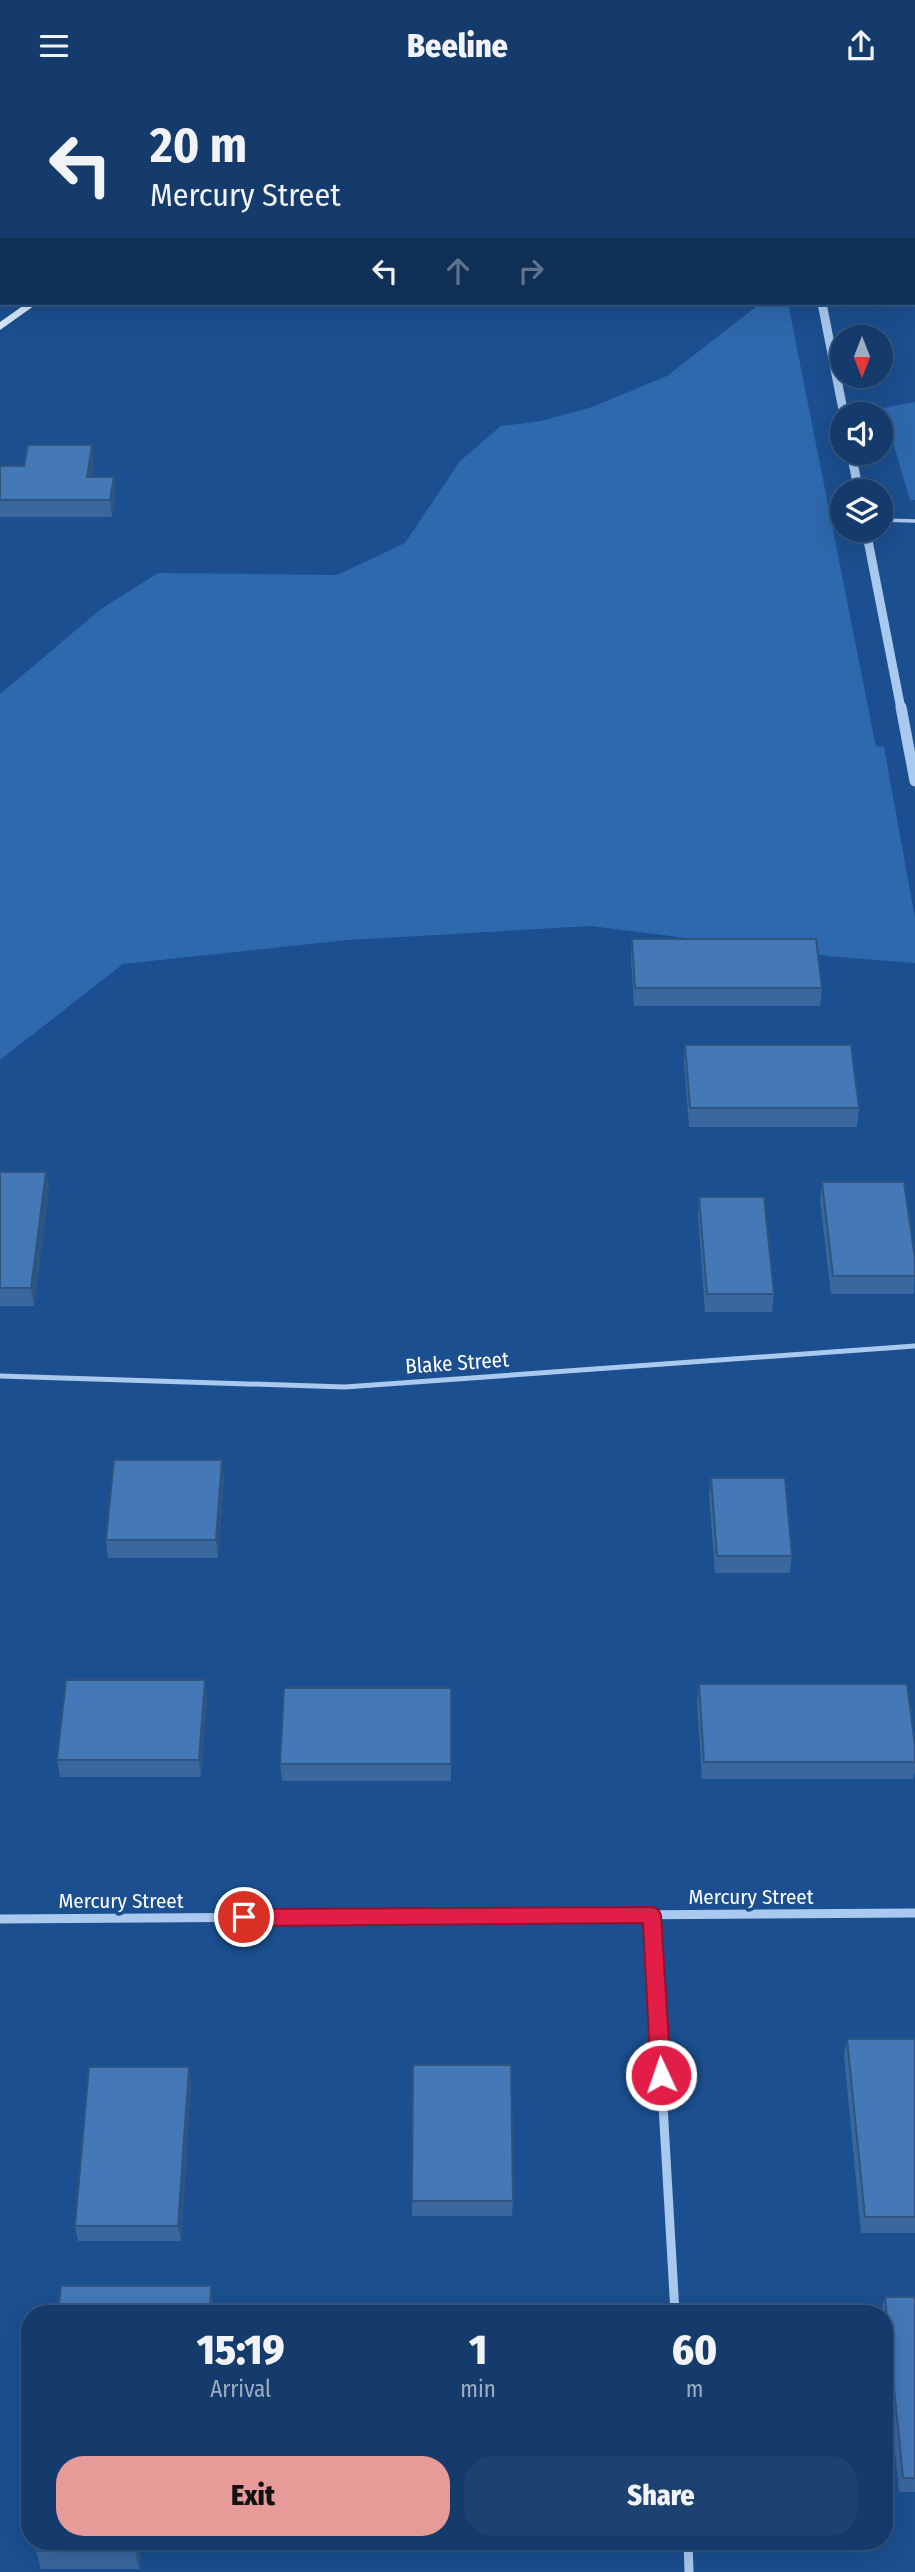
<!DOCTYPE html>
<style>
body{margin:0;font-family:"Fira Sans Condensed",sans-serif;background:#1d4271;color:#f1f3f6;height:100vh;display:flex;flex-direction:column;font-size:26px;white-space:nowrap}
*{box-sizing:border-box;margin:0}
p{font-size:23px;color:#9dadc1}
.icon{flex:none;width:38px;height:38px;fill:none;stroke:currentColor;stroke-width:2;stroke-linecap:round;stroke-linejoin:round}
.map{position:relative;flex:1;overflow:hidden}
.side{position:absolute;left:21px;top:2214px;width:872px;height:245px;display:flex;flex-direction:column;background:#143b6b;border-radius:28px;box-shadow:0 7px 28px #0002,0 0 0 2px #33557e}
.side>*{flex:none}
.guide{position:absolute;left:0px;top:0px;width:915px;height:214px;box-shadow:0 7px 28px #0002,0 0 0 2px #33557e;background:#143b6b;color:#f1f3f6;overflow:hidden}
.needle{width:46px;rotate:180deg}
.tools{position:absolute;left:830px;top:234px;display:grid;gap:14px}
.tools a{display:grid;place-items:center;width:63px;height:63px;border-radius:50%;background:#143b6b;box-shadow:0 7px 28px #0002,0 0 0 2px #33557e;font-size:35px}
.pin{position:absolute;display:grid;place-items:center;width:60px;height:60px;color:#fff;margin:-30px;border:4px solid #fff;border-radius:50%;box-shadow:0 2px 7px #0007}
.me{position:absolute;width:77px;margin:-38px;rotate:357deg;stroke-linejoin:round;filter:drop-shadow(0 0 5px #0008)}
.turn{display:flex;align-items:center;gap:24px;height:147px;padding:0 35px;font-size:32px}
.turn .icon{width:91px;height:91px;stroke-width:2.5}
.turn b{display:block;font-size:49px;line-height:60px}
.lanes{display:flex;align-items:center;height:66px;padding:0 35px;background:#0003;justify-content:center;gap:35px;direction:ltr}
.lanes .off{opacity:.35}
.eta{display:flex;justify-content:space-evenly;align-items:center;height:119px;text-align:center}
.eta b{font-size:42px;font-weight:800;line-height:49px}
.primary-button{display:flex;gap:14px;margin-top:auto;padding:14px 35px}
.primary-button a{flex:1;height:80px;border-radius:28px;background:#e69b98;color:#111;font-size:28px;font-weight:800;line-height:80px;text-align:center}
.primary-button a+a{background:#1d4271;color:#f1f3f6}
header{display:flex;justify-content:space-between;align-items:center;height:91px;padding:0 35px;background:#143b6b;font-size:32px;font-weight:800}
.map>svg:first-child{display:block}
.green{fill:#2e69ad}
.lines{fill:none;stroke-linecap:round;stroke-linejoin:round}
.service-far1{stroke:#a9c9ee;stroke-width:3.5}
.service{stroke:#a9c9ee;stroke-width:5}
.minor{stroke:#a9c9ee;stroke-width:9}
.tertiary-far1{stroke:#a9c9ee;stroke-width:9}
.tertiary{stroke:#a9c9ee;stroke-width:11}
.secondary{fill:#d6e6fa;fill-rule:evenodd}
.wall{fill:#3a679d}
.shaded-wall{fill:#305480}
.building{fill:#4478b7;stroke:#305480;stroke-width:2}
.route{fill:#e11d48;stroke:#92132f;stroke-width:2}
.labels{text-anchor:middle;stroke-width:7;stroke-linejoin:round;paint-order:stroke}
.street-label{font-size:21px;fill:#fff;stroke:#1b4f8f}
</style>
<header><svg class="icon" aria-label="menu" viewBox="0 0 24 24"><path d="M4 6h16M4 12h16M4 18h16"/></svg>Beeline<svg class="icon" aria-label="share" viewBox="0 0 24 24"><path d="M12 15V3M7 8l5-5 5 5M5 13v7h14v-7"/></svg></header>
<div class="map">
<svg width="915" height="2481" viewBox="0 0 915 2481">
<rect width="100%" height="100%" fill="#1b4f8f"/>
<!-- green -->
<path class="green" d="M761,212H788L874,646L876,655L884,656L915,827V872L837,866L590,835L348,849L123,873L0,969V603L101,518L158,482L337,484L405,452L460,370L501,335L541,330L592,316L667,285Z
M915,311V409H910L883,317Z"/>
<g class="lines">
<!-- service-far1 -->
<path class="service-far1" d="M880,429L915,430"/>
<!-- service -->
<path class="service" d="M0,1285L345,1296L915,1255"/>
<!-- minor -->
<path class="minor" d="M652,1824L675,2222
M0,1828L915,1822
M688,2450L689,2481"/>
<!-- tertiary-far1 -->
<path class="tertiary-far1" d="M822,212L844,324
M851,362L859,401
M866,439L901,618"/>
<!-- tertiary -->
<path class="tertiary" d="M901,616L915,690"/>
<!-- secondary -->
<path class="secondary" d="M224,0H233L223,2Z
M320,0H329L319,2Z
M2,158V165L0,166V159Z
M27,212H38L0,239V231Z"/>
</g>
<!-- wall -->
<path class="wall" d="M909,0H915V31L914,25V2H909Z
M94,372L92,386H114L115,404L112,426H0V375H24Z
M632,848L822,897L820,915H634L631,867Z
M685,954L859,1017L857,1036H689L684,972Z
M0,1081H46L49,1099L34,1215H0Z
M822,1091L915,1168L914,1203H831L820,1109Z
M699,1106L774,1203L772,1221H705L698,1124Z
M224,1387L218,1467H108L106,1449Z
M711,1387L792,1465L790,1482H715L709,1404Z
M699,1593L915,1655V1680L913,1688H702L697,1610Z
M451,1597V1690H282L280,1673Z
M207,1607L201,1686H60L57,1669Z
M847,1948H915V2142H861L844,1964Z
M189,1976L191,1992L181,2150H78L75,2135Z
M412,2110H513L512,2125H412Z
M885,2206H915V2401H899L884,2246V2222H881V2221Z
M37,2450H141L139,2478H41L36,2460Z"/>
<!-- shaded-wall -->
<path class="shaded-wall" d="M2,93V103L0,105V95Z
M92,354L94,372L89,404L87,386Z
M114,386L115,404L112,426L110,409Z
M46,1081L49,1099L34,1215L31,1197Z
M222,1369L224,1387L218,1467L216,1449Z
M205,1589L207,1607L201,1686L199,1669Z
M189,1976L191,1992L181,2150L178,2135Z
M211,2195L214,2215V2222H210Z
M136,2450H141L139,2478L135,2460Z"/>
<!-- building -->
<path class="building" d="M28,354H92L87,386H114L110,409H0V375H24Z
M632,848H816L822,897H635Z
M685,954H851L859,1017H690Z
M0,1081H46L31,1197H0Z
M822,1091H904L915,1168V1185H833Z
M699,1106H764L774,1203H707Z
M114,1369H222L216,1449H106Z
M711,1387H785L792,1465H717Z
M66,1589H205L199,1669H57Z
M699,1593H907L915,1655V1671H704Z
M284,1597H451V1673H280Z
M847,1948H915V2126H865Z
M413,1974H511L513,2110H412Z
M89,1976H189L178,2135H75Z
M61,2195H211L210,2222H58Z
M885,2206H915V2387H903Z
M37,2450H136L135,2460H36Z"/>
<!-- route -->
<path class="route" d="M652,1816L658,1818L661,1824L671,1984L668,1990L661,1993L654,1990L651,1984L643,1832L244,1835L238,1832L235,1826L238,1821L244,1818Z"/>
<g class="labels">
<!-- street labels -->
<g class="street-label">
<text transform="translate(457 1272) rotate(-4)" y="7">Blake Street</text>
<text x="751" y="1813">Mercury Street</text>
<text x="121" y="1817">Mercury Street</text>
</g>
</g>
</svg>
<div class="tools">
<a><svg class="needle" viewBox="-14 -14 28 28"><path d="M0-13l5 13h-10z" fill="#e53935"/><path d="M0 13l5-13h-10z" fill="#9dadc1"/></svg></a>
<a><svg class="icon" aria-label="sound" viewBox="0 0 24 24"><path d="M4 9h4l5-4v14l-5-4H4zM17 9q2 3 0 6"/></svg></a>
<a><svg class="icon" aria-label="layers" viewBox="0 0 24 24"><path d="M12 4l9 5-9 5-9-5zM3 14l9 5 9-5"/></svg></a>
</div>
<div class="pin" style="left:244px;top:1826px;background:#d93025"><svg class="icon" aria-label="arrive" viewBox="0 0 24 24"><path d="M6 21V4h12l-3 4 3 4H6"/></svg></div>
<svg class="me" style="left:661px;top:1984px" viewBox="-20 -20 40 40"><circle r="17" fill="#e11d48" stroke="#fff" stroke-width="3"/><path d="M0-11L8 9 0 5-8 9z" fill="#fff"/></svg>
<div class="guide">
<div class="turn"><svg class="icon" aria-label="left" viewBox="0 0 24 24"><path d="M17 20v-9H6M10 6l-5 5 5 5"/></svg><div><b>20 m</b>Mercury Street</div></div>
<div class="lanes"><svg class="icon" aria-label="left" viewBox="0 0 24 24"><path d="M17 20v-9H6M10 6l-5 5 5 5"/></svg><svg class="icon off" aria-label="ahead" viewBox="0 0 24 24"><path d="M12 20V5M6 11l6-6 6 6"/></svg><svg class="icon off" aria-label="right" viewBox="0 0 24 24"><path d="M7 20v-9h11M14 6l5 5-5 5"/></svg></div>
</div>
<section class="side">
<div class="eta">
<div><b>15:19</b><p>Arrival</p></div>
<div><b>1</b><p>min</p></div>
<div><b>60</b><p>m</p></div>
</div>
<div class="primary-button"><a>Exit</a><a>Share</a></div>
</section>
</div>
